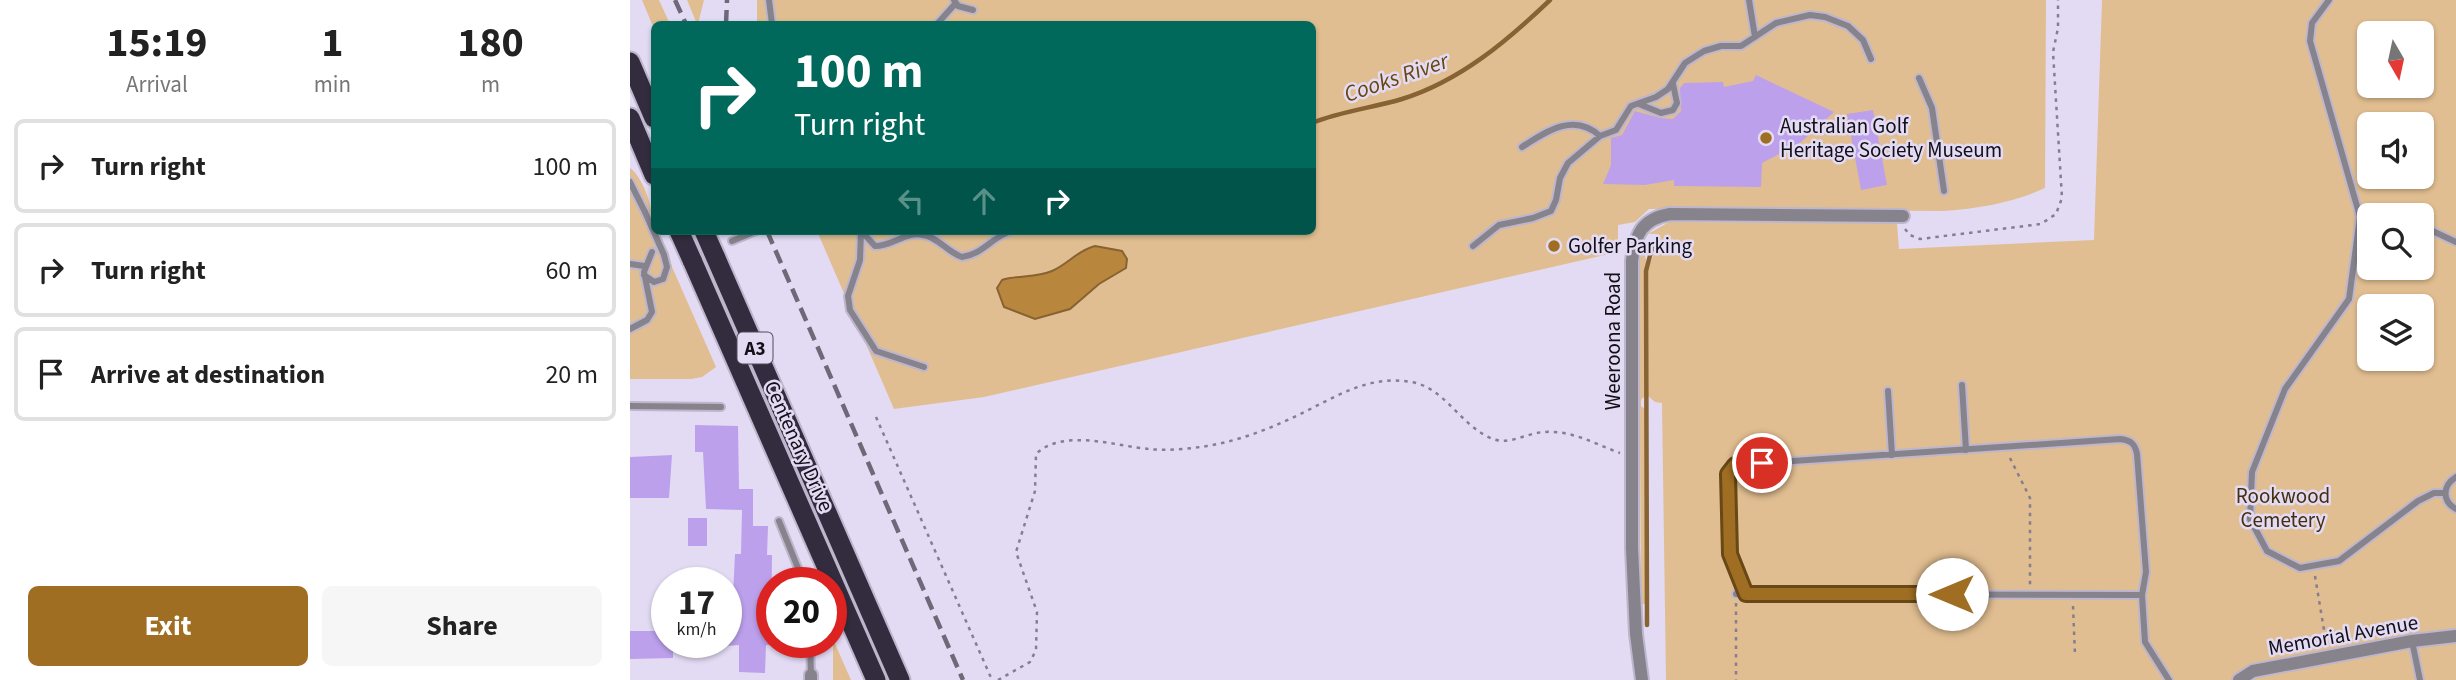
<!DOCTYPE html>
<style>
body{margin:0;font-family:"Source Sans 3",sans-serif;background:#f6f6f6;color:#222;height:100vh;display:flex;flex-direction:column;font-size:26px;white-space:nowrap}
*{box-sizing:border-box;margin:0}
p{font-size:23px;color:#767676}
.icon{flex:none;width:38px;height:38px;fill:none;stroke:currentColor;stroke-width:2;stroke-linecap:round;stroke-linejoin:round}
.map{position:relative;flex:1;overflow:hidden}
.panel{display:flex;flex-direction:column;background:#fff;width:630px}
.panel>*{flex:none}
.guide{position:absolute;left:21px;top:21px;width:665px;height:214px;border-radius:10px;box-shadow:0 2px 5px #0004;background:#00695c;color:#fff;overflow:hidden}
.needle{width:46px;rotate:171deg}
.tools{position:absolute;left:1727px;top:21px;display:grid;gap:14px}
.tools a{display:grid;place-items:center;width:77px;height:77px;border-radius:10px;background:#fff;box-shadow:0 2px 5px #0004;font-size:35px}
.speed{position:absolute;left:21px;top:567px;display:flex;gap:14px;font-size:35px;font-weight:700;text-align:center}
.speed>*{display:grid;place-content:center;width:91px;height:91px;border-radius:50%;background:#fff;box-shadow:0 2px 5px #0004;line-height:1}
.speed small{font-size:18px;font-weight:400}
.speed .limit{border:10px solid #d22;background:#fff;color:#111}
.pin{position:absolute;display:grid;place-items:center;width:60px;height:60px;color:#fff;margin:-30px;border:4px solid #fff;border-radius:50%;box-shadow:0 2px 7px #0007}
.me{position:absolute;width:77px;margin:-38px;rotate:270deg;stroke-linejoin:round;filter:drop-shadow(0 0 5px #0008)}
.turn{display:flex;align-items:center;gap:24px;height:147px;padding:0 28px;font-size:32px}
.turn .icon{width:91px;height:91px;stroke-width:2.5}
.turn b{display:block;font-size:49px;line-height:60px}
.lanes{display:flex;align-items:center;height:66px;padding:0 28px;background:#0003;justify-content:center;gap:35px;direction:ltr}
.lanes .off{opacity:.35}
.eta{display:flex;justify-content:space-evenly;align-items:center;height:119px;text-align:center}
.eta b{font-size:42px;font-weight:700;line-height:49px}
.cta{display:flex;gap:14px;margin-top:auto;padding:14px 28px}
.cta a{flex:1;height:80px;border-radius:10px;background:#9f6e22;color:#fff;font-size:28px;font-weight:700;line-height:80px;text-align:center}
.cta a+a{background:#f6f6f6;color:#222}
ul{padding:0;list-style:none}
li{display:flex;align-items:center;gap:21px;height:94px;margin:0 14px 10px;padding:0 14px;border:4px solid #e0e0e0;border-radius:10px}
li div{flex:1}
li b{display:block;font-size:26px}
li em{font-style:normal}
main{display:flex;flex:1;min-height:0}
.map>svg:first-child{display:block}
.green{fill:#e1be91;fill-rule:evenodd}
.water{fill:#b9863d;stroke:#876232;stroke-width:2}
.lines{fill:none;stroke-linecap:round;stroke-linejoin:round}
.stream{stroke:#876232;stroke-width:4.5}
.building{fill:#bca0eb}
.service-casing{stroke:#bdb6cc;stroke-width:10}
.minor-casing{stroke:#bdb6cc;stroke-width:16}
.trunk-casing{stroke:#bdb6cc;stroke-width:23}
.path{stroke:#847e8f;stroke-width:2.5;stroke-dasharray:3.5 5;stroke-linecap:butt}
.service{stroke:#86838d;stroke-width:6}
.minor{stroke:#86838d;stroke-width:12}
.trunk{stroke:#332c3e;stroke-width:19}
.rail{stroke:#6e6978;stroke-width:4.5;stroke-dasharray:14 7;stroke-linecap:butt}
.service-bridge-casing{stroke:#bdb6cc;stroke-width:10;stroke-linecap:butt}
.trunk-bridge-casing{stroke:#bdb6cc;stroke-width:23;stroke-linecap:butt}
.service-bridge{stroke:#86838d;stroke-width:6}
.trunk-bridge{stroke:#332c3e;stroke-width:19}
.route-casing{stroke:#674816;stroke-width:18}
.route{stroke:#9f6e22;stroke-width:12}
.poi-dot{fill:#9f6e22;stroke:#e3dbf4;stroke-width:2.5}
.labels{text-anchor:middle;stroke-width:5;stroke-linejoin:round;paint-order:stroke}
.shield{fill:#e3dbf4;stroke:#514c59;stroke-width:2}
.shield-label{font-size:19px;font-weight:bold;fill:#120f17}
.poi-label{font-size:21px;fill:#120f17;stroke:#e3dbf4;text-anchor:start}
.street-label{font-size:21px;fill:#120f17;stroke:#e3dbf4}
.park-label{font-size:21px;fill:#452f0f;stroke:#e3dbf4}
.water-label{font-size:23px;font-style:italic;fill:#69460d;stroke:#e3dbf4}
</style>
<main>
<section class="panel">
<div class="eta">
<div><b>15:19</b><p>Arrival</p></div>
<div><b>1</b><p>min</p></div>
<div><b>180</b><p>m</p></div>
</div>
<ul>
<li><svg class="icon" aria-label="right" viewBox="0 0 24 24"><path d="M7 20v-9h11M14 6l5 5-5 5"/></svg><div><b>Turn right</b></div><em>100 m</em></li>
<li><svg class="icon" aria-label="right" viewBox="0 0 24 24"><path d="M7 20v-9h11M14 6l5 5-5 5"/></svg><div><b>Turn right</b></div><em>60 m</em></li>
<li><svg class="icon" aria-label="arrive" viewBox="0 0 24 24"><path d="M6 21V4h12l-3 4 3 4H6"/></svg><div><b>Arrive at destination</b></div><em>20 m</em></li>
</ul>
<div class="cta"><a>Exit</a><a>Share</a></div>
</section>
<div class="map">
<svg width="1826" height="680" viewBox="0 0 1826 680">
<rect width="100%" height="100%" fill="#e3dbf4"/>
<!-- green -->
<path class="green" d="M12,0H29L40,24H24V29Z
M57,0H74L68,24H67Z
M127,0H1416L1415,188C1382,203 1351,208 1314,211L1019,209L1005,222L988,225V252L354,397L264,409L187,231H682V24H127Z
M1472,0H1826V680H1036L1032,403L1025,402L1018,396V270L1025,251L1030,254V250L1025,248L1028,234H1018L1039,222L1267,223L1269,249L1464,240ZM1740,33H1792V86H1740ZM1740,124H1792V177H1740ZM1740,215H1792V268H1740ZM1740,306H1792V359H1740Z
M0,168C11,175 24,207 21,219L86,367L72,377L61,379H0Z
M1012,243L1016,260L1015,396L1011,400V406L1016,410L1015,604H1011L1009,267Z
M203,639L221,680H203Z"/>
<!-- water -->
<path class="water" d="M465,246L492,251L497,259L496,268L469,284L440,309L405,319L374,307L367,288L372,280C388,275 406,278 422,271C438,264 448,250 465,246Z"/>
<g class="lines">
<!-- stream -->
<path class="stream" d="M682,123C711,111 742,108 772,99C830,81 877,41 920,0
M1017,625L1016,271L1022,248L1030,252"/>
</g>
<!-- building -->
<path class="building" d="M1126,75L1204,112L1170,143L1132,163L1131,187L1044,186V180L1015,185L973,184L981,165V138L992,135L1005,111L1030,118L1043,119L1051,111L1050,88L1054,83L1093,82L1094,87L1123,81Z
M1243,110L1257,185L1231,190L1217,114Z
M65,425L108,426L109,489H123V526H138L137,555H142L141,645H136L135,673L109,672V645L96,646V617H102L105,554H111L112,510L76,509L73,452H65Z
M42,455L39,498H0V457Z
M58,518H77V546H58Z
M0,631H37V642H43V658L0,659Z"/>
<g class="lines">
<!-- service casing -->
<g class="service-casing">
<path id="service" d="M139,0L142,24
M324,0L328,6L343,10
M1119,0L1125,37
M1699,0L1682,23L1680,41L1730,217L1719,299L1655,389L1622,472L1620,519L1637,551L1670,568L1709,561L1788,501L1804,493H1815
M307,24L325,4
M1289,78L1302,108L1314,191
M1009,104L1031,113L1043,110L1047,103L1043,84
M892,147C917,131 944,112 970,136
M0,182L15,212
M1792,226L1826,242
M231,231L230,260L218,296L220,310L246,351L294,367
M233,233L245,246C263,246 276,231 293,235C308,237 317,252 332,257C352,255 362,237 381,231
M102,241L126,231
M843,246L869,225L903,218L921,211L926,200L930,178L938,163L970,136L986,130L1001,106L1026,97L1038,89L1055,63L1074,51L1091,46H1111L1146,23L1180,15L1195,17L1218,26L1233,40L1241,59
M0,264L14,266
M14,275L24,282L33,279L37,267L34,255
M0,329L17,320L22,312L14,272L22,252
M1332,385L1336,450
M1258,391L1262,455
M0,406L91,407
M1826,477C1812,486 1812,501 1826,509
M149,521L174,583
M1106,594L1512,595L1515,642L1539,680
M1116,594L1100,554L1098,474L1105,465L1490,439C1501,440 1505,444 1507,454L1516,572L1512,595
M1782,641L1790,680
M180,642L181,675"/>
</g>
<!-- minor casing -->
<g class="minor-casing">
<path id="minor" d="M181,675V680
M1012,680L1006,634L1002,548V261C1005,234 1012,219 1040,214L1273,216
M1609,680L1623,671L1782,641L1826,636"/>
</g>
<!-- trunk casing -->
<g class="trunk-casing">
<path id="trunk" d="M0,62L24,118
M0,118L24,175
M85,256L270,680
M62,260L246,680"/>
</g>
<!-- path -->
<path class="path" d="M1275,229L1280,235L1290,239L1411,224L1426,214L1432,198L1423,52L1428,28V0
M246,417L362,680
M1380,458L1400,498V585
M1685,576L1694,630L1700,643
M1106,603V680
M1443,606L1445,655
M368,680L400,662L406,650L407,612L386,552L405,491L406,454C433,428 485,446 519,449C537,451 558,449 577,446C607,441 634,431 662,418C701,400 736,374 781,382C815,387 831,427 863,439C880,445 897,433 914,432C942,430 965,444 990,453"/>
<!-- service -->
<use href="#service" class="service"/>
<!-- minor -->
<use href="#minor" class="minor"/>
<!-- trunk -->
<use href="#trunk" class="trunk"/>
<!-- rail -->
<path class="rail" d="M45,0L56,24
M96,24L97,0
M137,231L333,680"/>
<!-- service-bridge casing -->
<g class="service-bridge-casing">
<path id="service-bridge" d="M15,212L34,255"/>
</g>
<!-- trunk-bridge casing -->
<g class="trunk-bridge-casing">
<path id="trunk-bridge" d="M49,231L62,260
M74,231L85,256"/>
</g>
<!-- service-bridge -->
<use href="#service-bridge" class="service-bridge"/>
<!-- trunk-bridge -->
<use href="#trunk-bridge" class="trunk-bridge"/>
</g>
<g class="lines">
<!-- route casing -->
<g class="route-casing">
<path id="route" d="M1132,463L1105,465L1098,474L1100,554L1116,594H1322"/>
</g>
<!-- route -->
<use href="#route" class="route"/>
</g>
<!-- markers -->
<g class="poi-dot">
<circle cx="1136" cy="138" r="7"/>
<circle cx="924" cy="246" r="7"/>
</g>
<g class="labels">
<!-- shield labels -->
<rect class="shield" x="107.5" y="332.5" width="35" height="31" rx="5"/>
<g class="shield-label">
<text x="125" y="355">A3</text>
</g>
<!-- poi labels -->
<g class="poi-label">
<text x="1150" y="133">Australian Golf<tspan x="1150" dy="24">Heritage Society Museum</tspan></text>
<text x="938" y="253">Golfer Parking</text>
</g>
<!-- street labels -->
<g class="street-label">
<text transform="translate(983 341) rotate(-90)" y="7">Weeroona Road</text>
<text transform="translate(169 446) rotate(66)" y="7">Centenary Drive</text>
<text transform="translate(1713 635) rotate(-10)" y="7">Memorial Avenue</text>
</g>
<!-- park labels -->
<g class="park-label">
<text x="1653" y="503">Rookwood<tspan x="1653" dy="24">Cemetery</tspan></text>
</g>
<!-- water labels -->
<g class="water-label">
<text transform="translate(766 77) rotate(-19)" y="8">Cooks River</text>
</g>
</g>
</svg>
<div class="tools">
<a><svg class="needle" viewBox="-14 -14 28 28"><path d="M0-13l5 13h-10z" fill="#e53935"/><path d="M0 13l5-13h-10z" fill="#767676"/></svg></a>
<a><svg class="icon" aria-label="sound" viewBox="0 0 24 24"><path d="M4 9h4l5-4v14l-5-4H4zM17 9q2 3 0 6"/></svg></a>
<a><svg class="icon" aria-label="search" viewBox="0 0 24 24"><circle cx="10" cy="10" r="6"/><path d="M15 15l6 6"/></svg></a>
<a><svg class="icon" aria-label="layers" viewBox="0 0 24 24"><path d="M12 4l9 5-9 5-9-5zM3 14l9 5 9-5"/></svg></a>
</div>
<div class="speed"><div>17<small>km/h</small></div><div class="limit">20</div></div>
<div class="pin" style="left:1132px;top:463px;background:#d93025"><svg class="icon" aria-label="arrive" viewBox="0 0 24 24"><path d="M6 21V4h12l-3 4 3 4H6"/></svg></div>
<svg class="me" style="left:1322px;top:594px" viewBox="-20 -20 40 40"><circle r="19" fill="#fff"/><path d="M0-13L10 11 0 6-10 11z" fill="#9f6e22"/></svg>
<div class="guide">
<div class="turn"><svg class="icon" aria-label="right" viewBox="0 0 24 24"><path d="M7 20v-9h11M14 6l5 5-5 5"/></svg><div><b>100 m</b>Turn right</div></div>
<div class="lanes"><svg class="icon off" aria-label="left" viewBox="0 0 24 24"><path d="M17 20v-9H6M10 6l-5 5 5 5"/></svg><svg class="icon off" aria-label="ahead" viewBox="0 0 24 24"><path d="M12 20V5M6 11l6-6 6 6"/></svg><svg class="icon" aria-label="right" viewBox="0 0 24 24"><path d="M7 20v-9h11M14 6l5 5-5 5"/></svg></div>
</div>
</div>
</main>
